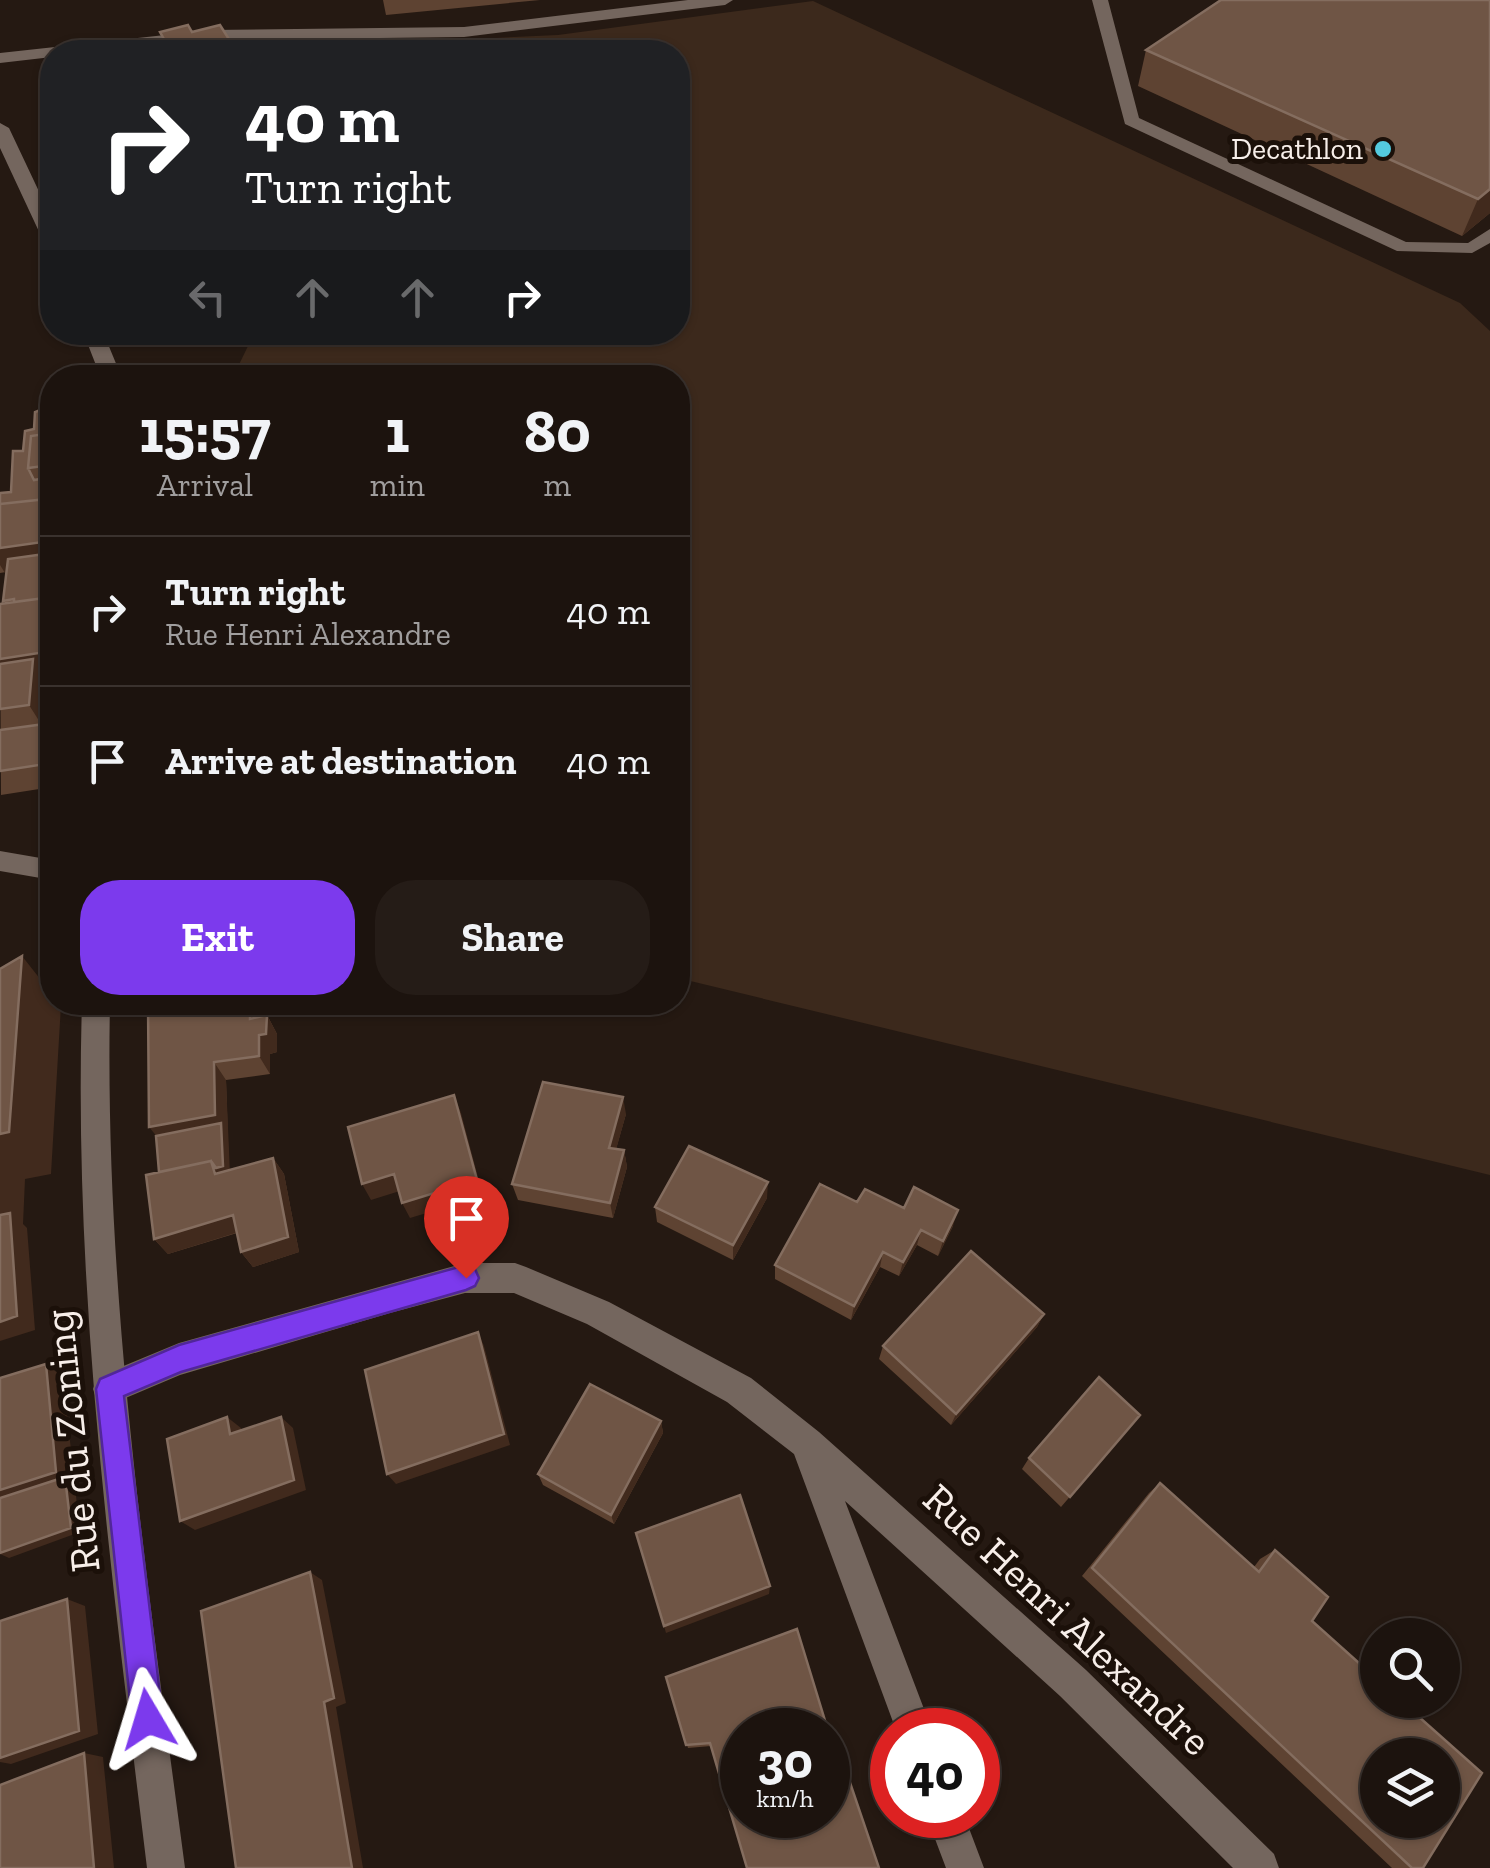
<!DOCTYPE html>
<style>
body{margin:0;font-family:"Zilla Slab",serif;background:#251c17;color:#f1f3f6;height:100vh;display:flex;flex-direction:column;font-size:38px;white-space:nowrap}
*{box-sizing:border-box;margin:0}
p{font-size:32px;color:#a09e9e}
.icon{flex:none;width:55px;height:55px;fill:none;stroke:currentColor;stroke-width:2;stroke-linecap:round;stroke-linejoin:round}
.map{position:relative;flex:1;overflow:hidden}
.side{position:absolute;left:40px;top:365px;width:650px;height:650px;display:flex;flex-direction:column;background:#1c130e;border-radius:40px;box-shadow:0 2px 8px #0004,0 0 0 2px #3a322e}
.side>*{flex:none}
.banner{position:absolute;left:40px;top:40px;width:650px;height:305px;border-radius:40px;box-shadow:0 2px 8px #0004,0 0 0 2px #3a322e;background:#202124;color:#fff;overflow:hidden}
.buttons{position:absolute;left:1360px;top:1618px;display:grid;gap:20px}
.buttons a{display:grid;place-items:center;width:100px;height:100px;border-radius:50%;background:#1c130e;box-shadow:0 2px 8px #0004,0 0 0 2px #3a322e;font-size:50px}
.speed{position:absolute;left:720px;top:1708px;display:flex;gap:20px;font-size:50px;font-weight:700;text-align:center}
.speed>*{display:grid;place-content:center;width:130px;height:130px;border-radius:50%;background:#1c130e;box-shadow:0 2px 8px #0004,0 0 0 2px #3a322e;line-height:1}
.speed small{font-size:25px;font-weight:400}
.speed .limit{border:15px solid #d22;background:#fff;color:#111}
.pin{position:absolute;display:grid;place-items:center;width:85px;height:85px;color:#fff;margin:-102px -42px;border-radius:50% 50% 50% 0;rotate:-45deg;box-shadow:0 0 10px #0007}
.pin .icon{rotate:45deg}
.me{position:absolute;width:110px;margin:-55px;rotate:353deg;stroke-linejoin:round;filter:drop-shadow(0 0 8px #0008)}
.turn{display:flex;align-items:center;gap:35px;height:210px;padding:0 40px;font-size:45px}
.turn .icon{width:130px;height:130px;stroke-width:2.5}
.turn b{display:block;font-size:70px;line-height:85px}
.lanes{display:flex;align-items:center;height:95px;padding:0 40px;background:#0003;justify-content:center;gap:50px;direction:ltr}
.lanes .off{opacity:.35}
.eta{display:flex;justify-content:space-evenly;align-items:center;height:170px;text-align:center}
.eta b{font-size:60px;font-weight:800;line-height:70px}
.cta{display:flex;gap:20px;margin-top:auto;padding:20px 40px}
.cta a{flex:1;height:115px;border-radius:40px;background:#7c3aed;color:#fff;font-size:40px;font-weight:800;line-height:115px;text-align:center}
.cta a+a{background:#251c17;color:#f1f3f6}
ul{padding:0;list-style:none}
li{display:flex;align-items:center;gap:30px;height:150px;padding:0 40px;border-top:2px solid #3a322e}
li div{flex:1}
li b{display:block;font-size:38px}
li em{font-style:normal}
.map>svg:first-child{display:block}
.green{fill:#3c291c}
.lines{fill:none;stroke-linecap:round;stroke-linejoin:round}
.service{fill:#74665e;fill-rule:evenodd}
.minor{fill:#74665e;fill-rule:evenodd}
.tertiary{fill:#74665e;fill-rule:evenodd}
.wall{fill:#5e4332}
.shaded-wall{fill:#412a1d}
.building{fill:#6f5545;stroke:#846d5f;stroke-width:2.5;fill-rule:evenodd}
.route{fill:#7c3aed;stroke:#51269a;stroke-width:2.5}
.poi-dot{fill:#54cade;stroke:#1b1009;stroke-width:4}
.labels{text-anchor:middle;stroke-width:10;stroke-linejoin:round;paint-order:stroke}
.far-poi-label{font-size:30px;fill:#f7eee9;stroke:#1b1009;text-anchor:end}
.near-street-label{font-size:42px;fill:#f7eee9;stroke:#1b1009}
</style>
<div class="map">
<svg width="1490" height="1868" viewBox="0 0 1490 1868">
<rect width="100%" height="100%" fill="#251912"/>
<!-- green -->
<path class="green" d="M813,1L1460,303L1490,331V1175L678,978V378L233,377L248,346L284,333L678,332V52H285L281,48L558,35Z"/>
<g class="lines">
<!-- service -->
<path class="service" d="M1092,0H1108L1139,118L1406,242L1468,243L1490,229V243L1472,253L1397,251L1125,124Z
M0,851L52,860V880L0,871Z"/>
<!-- minor -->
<path class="minor" d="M688,0H733L725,5L464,37L211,40L98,52H52V57L0,63V53L211,30L464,27Z
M465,1263H515L526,1267L609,1302L751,1378L819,1432L1086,1670L1274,1854L1279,1868H1233L1060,1696L845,1501L932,1730H896L794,1454L727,1402L587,1324L514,1293H465L390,1313L180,1375L109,1405L97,1401L93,1389L97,1377L179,1343Z
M926,1815H964L984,1868H946Z"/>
<!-- tertiary -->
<path class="tertiary" d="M0,123L9,128L52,219V244L42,238L0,148Z
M83,332H103L122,378H101Z
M82,1002H110C104,1294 147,1580 185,1868H147C112,1579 73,1294 82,1002Z"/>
</g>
<!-- wall -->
<path class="wall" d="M383,0H540L386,15Z
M1490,0V213L1462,236L1138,86L1146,50Z
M52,405V676L44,677L47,682L44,724L52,723V787L1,795L0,604L5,603L3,601L6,572L0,573V493L11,492L23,451L34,429Z
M260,1002V1017L267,1015L277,1034V1052L270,1054V1074L226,1080L229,1170L273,1158L284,1174L299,1252L253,1267L241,1252L237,1233L168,1254L154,1239L159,1172L156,1136Z
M626,1114L616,1149L624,1150L627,1167L613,1218L518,1200L512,1184Z
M767,1198L733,1260L657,1222L655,1207Z
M857,1202L953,1226L938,1256L917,1245L899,1276L880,1267L851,1320L775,1279V1265Z
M1044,1314L1037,1327L951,1425L879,1359L883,1346Z
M1140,1415L1061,1507L1022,1469L1029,1458Z
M661,1421L663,1433L614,1524L543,1485L538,1474Z
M1160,1483L1254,1567L1260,1559L1275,1550L1312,1621L1423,1868H1392L1082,1576L1149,1493Z
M666,1677L838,1763L711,1746L688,1748Z"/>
<!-- shaded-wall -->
<path class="shaded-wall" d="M187,43L189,52H171L169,48Z
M1490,189V213L1462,236L1478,199Z
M47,499L52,509V566L5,573L0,565V510Z
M52,651V676L44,677L47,682L43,727L29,705L0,670V659Z
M22,956L52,994V1002H59L61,1005L51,1174L25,1179L23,1224L27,1228L35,1330L0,1341V1134Z
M250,1002H260L261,1035L267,1015L277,1034V1052L270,1054V1074L259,1056L250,1019Z
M214,1062L226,1080L230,1175L222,1176L228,1190L218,1177L167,1189L160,1181L213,1169L211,1161L216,1168L223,1166L222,1133L163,1144L149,1127L215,1115Z
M454,1095L461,1113L483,1196L410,1218L402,1203Z
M623,1097L626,1114L612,1164L609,1148Z
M624,1150L627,1167L613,1218L610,1203Z
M273,1158L284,1174L299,1252L253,1267L241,1252Z
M394,1174L403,1190L371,1200L362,1184Z
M768,1182L767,1198L733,1260V1245Z
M958,1210L953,1226L938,1256L943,1241Z
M233,1215L245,1230L168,1254L154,1239Z
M921,1230L917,1245L899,1276L903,1262Z
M883,1252L880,1267L851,1320L854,1306Z
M1044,1314L1037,1327L951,1425L956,1414Z
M478,1332L484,1346L510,1445L396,1484L387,1474Z
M46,1364L63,1377L80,1532L9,1558L0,1554V1490Z
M227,1417L241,1428L243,1445L230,1434Z
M281,1417L293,1428L306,1490L195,1530L180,1521Z
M661,1421L663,1433L614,1524L611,1515Z
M310,1572L322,1580L346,1703L336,1707L363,1868H352L324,1702Z
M770,1586L769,1594L666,1633L664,1626Z
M67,1599L85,1606L98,1734L11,1764L0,1762V1758Z
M84,1753L103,1757L114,1868H94Z"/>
<!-- building -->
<path class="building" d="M1221,0H1490V189L1478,199L1146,50Z
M188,25L192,32L220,25L237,52H192L187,43L169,48L160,32Z
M163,43L169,52H125Z
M52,71V96L41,73Z
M52,405V433L31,436L28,468L34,480L52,477V509L47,499L0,504V493L11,492L13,451H23L25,431L34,429L35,412Z
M52,433V465L28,468L31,436Z
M47,499L43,542L0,548V504Z
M52,553V597L14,602V599L3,601L8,559Z
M52,597V651L0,659V604Z
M33,659L29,705L0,709V664Z
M52,723V763L0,771V730Z
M22,956L9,1132L0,1134V969Z
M148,1002H250V1019L267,1015L266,1034L259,1035V1056L214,1062L215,1115L149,1127Z
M543,1082L623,1097L609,1148L624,1150L610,1203L512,1184Z
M454,1095L477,1180L402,1203L394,1174L362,1184L348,1127Z
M221,1123L223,1166L216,1168L211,1161L159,1172L156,1136Z
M689,1146L768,1182L733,1245L655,1207Z
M273,1158L288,1237L241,1252L233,1215L154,1239L146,1175L211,1161L215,1174Z
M820,1184L857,1202L865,1189L904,1208L914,1187L958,1210L943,1241L921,1230L903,1262L883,1252L854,1306L775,1265Z
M10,1213L17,1316L0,1322V1215Z
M971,1251L1044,1314L956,1414L883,1346Z
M478,1332L504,1434L387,1474L365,1370Z
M46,1364L56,1472L0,1490V1378Z
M1099,1377L1140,1415L1070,1497L1029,1458Z
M590,1384L661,1421L611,1515L538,1474Z
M227,1417L230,1434L281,1417L294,1480L180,1521L167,1439Z
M65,1477L71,1528L0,1553V1498Z
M1160,1483L1259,1572L1275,1550L1328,1597L1312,1621L1378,1680V1700H1400L1482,1773L1423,1868H1412L1092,1568ZM1378,1755H1442V1820H1378Z
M740,1495L770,1586L664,1626L636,1533Z
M310,1572L334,1698L324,1702L352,1868H236L201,1611Z
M67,1599L79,1731L0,1758V1621Z
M797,1629L838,1763L843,1762L879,1868H747L710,1743L686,1745L666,1677ZM742,1730H828V1815H742Z
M84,1753L94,1868H0V1785Z"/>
<!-- route -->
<path class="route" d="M466,1265L475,1269L479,1278L475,1286L466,1290L181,1372L124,1396L163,1719L158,1730L148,1734L137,1730L132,1719L96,1389L100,1379L179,1345Z"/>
<!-- markers -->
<circle class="poi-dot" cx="1383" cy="149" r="10"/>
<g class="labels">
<!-- far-poi labels -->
<g class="far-poi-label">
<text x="1363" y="159">Decathlon</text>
</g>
<!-- near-street labels -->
<g class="near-street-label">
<text transform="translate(71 1441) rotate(-96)" y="15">Rue du Zoning</text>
<text transform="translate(1068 1619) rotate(43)" y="15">Rue Henri Alexandre</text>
</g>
</g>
</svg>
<div class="buttons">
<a><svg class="icon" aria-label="search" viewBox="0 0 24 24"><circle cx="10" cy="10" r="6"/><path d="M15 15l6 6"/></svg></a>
<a><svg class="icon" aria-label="layers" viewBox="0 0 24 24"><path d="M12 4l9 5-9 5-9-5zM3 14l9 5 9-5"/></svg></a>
</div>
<div class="speed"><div>30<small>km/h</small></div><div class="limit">40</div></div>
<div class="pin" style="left:466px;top:1278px;background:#d93025"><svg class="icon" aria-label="arrive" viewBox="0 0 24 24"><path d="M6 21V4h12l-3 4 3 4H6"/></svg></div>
<svg class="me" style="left:148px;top:1719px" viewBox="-20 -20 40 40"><path d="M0-17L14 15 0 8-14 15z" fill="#7c3aed" stroke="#fff" stroke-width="4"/></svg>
<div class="banner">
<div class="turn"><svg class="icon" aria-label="right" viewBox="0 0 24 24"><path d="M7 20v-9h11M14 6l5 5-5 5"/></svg><div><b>40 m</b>Turn right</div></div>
<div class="lanes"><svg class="icon off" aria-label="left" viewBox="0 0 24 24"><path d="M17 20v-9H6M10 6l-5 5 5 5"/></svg><svg class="icon off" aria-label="ahead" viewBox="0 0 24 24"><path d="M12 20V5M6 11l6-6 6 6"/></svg><svg class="icon off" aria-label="ahead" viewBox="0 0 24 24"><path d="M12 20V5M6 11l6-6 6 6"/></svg><svg class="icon" aria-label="right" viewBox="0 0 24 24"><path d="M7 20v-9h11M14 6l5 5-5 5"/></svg></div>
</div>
<section class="side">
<div class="eta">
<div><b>15:57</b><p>Arrival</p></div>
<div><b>1</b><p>min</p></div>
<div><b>80</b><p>m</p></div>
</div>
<ul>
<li><svg class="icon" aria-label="right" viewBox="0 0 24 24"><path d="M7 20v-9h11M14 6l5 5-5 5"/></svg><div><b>Turn right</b><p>Rue Henri Alexandre</p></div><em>40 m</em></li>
<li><svg class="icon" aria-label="arrive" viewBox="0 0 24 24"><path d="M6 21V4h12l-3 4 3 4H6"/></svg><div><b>Arrive at destination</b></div><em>40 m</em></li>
</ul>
<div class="cta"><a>Exit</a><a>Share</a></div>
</section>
</div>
